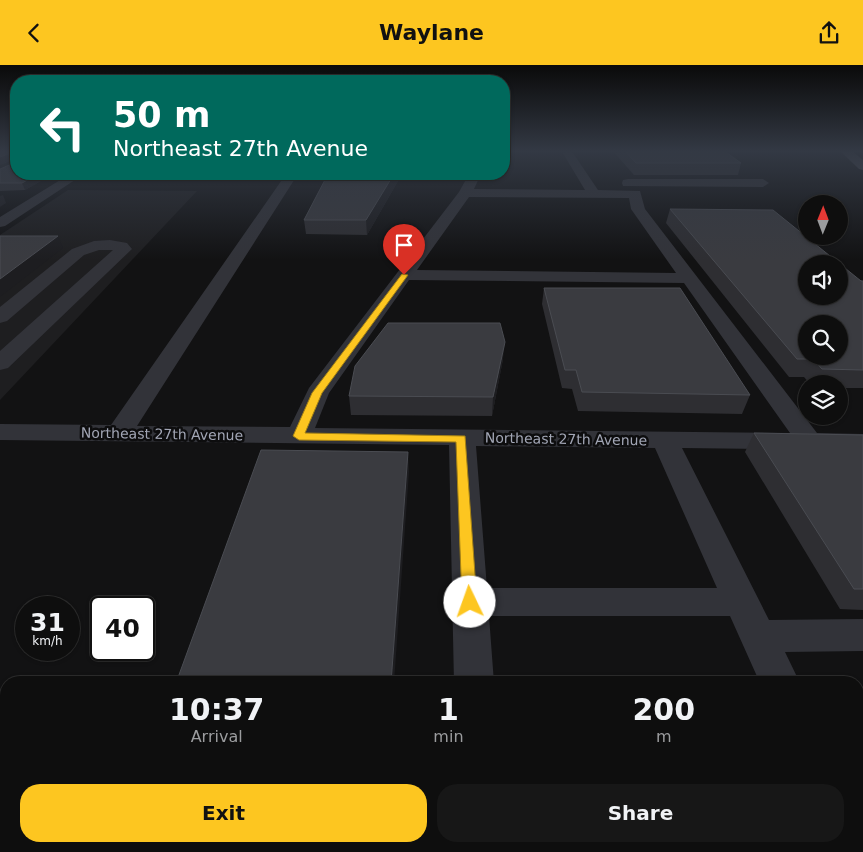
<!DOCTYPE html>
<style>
body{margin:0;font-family:"DejaVu Sans",sans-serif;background:#171717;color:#f1f3f6;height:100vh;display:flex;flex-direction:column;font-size:19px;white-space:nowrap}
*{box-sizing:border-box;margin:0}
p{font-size:16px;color:#9b9c9e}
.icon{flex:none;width:28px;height:28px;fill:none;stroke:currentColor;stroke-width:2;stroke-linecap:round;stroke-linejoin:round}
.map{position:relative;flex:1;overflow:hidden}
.panel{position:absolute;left:0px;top:611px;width:864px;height:176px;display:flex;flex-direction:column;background:#0e0e0e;border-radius:20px 20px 0 0;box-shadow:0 1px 4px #0004,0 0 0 1px #2e2e2e}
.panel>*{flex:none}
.hud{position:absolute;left:10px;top:10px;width:500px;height:105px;border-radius:20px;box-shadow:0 1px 4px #0004,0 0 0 1px #2e2e2e;background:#00695c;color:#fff;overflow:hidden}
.needle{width:32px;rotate:1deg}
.fabs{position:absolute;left:798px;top:130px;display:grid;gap:10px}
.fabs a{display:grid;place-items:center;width:50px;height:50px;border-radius:50%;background:#0e0e0e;box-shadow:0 1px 4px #0004,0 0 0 1px #2e2e2e;font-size:25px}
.speed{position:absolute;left:15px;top:531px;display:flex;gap:10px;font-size:25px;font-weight:700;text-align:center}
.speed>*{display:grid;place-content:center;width:65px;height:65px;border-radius:50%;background:#0e0e0e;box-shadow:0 1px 4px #0004,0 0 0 1px #2e2e2e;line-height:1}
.speed small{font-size:12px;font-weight:400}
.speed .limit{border:2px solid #111;border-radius:8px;background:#fff;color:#111}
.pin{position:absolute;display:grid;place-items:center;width:42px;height:42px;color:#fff;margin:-51px -21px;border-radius:50% 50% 50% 0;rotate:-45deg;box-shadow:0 0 5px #0007}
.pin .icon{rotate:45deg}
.me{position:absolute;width:55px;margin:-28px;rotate:357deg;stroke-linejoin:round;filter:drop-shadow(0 0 4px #0008)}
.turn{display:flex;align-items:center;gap:18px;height:105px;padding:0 20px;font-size:22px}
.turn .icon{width:65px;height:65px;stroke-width:2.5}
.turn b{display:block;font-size:35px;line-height:42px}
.eta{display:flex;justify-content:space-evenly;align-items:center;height:85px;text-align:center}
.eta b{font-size:30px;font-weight:600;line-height:35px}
.primary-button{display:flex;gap:10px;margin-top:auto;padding:10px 20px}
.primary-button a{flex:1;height:58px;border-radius:20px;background:#fdc620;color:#111;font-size:20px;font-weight:600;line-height:58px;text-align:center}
.primary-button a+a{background:#171717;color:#f1f3f6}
header{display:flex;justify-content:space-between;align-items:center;height:65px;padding:0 20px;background:#fdc620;color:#111;font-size:22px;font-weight:600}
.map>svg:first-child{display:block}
.built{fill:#1e1e20}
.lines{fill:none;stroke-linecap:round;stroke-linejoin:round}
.minor{fill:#323339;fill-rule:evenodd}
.major{fill:#4e4f58;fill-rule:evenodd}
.rail{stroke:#45474e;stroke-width:2;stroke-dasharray:3 2.5;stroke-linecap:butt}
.wall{fill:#2e2e32}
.shaded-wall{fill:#1d1d20}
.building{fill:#3a3b40;stroke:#4a4c52;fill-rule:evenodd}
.route{fill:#fdc620;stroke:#a48115}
.labels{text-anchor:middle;stroke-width:5;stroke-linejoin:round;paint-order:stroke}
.street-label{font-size:14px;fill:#a2a6b5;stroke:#0d0d0e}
</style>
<header><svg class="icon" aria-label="back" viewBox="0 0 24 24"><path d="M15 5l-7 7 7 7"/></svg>Waylane<svg class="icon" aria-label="share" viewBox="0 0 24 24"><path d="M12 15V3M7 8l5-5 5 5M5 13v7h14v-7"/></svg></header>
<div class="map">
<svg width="863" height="787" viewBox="0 0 863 787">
<rect width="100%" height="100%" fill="#121213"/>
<!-- built -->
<path class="built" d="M68,125L197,126L0,335V170Z"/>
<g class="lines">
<!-- minor -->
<path class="minor" d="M561,85H571L598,125L640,126L645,144L817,368L863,369V385L682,383L769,555L863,554V586L785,587L800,618H760L730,551H489L494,618H454L449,380L0,375V359L111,360L286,109H298L137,361L290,362L309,323L459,127L469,109H481L474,124L585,125ZM469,132L629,133L631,144L676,208L417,205ZM409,215L684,218L790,368L315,363L329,328ZM476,381L655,383L717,523H487Z
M70,109H84L5,161L0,162V152Z
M628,114H763L769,118L763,122L623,121L622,118L623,115Z
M110,175L127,178L132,184L8,303L0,305V286L113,185H99L84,190L7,256L0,258V242L72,184L94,176Z
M0,678H6V722H0Z
M458,781H506V787H458Z"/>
<!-- major -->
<path class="major" d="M839,85H851L863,95V105L859,104Z"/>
<!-- rail -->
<path class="rail" d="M855,85L863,87"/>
</g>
<!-- wall -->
<path class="wall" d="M0,85H16L53,109L25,125L0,126V104L14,98V94L0,100Z
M612,85H723L741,98L738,110H634Z
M328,109H402L367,170L306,169L304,155Z
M670,144L863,216V323H839V319H810L804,312H789L666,158Z
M544,223L750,330L742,349L578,346L572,324L562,323L542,239Z
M503,294L492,351L351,350L349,331Z
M754,368L863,370V545L840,544L745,387Z"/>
<!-- shaded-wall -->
<path class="shaded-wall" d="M13,87L15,93L0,100V92Z
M38,109H53L25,125L22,118Z
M394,109H402L367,170L366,155Z
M3,130L6,138L0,142V131Z
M58,171L63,183L0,232V214Z
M505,277L503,294L492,351L493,332Z
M408,387L409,407L394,618H391Z"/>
<!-- building -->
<path class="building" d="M0,85H16V109H38L22,118H0V104L14,98L15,88L13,87L0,92Z
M624,85H723L741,98H636Z
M328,109H394L366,155H304Z
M670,144L773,145L861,216H863V305L822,304L813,294H797ZM806,199H839V231H806ZM806,259H839V291H806Z
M0,171H58L0,214Z
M544,223H680L750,330L582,327L576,305H565Z
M388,258H500L505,277L493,332L349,331L355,301Z
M754,368L863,370V524H854Z
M261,385L408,387L391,618H176Z"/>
<!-- sky -->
<linearGradient id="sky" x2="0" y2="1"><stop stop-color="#0a0a0a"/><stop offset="0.44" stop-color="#333944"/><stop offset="1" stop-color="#333944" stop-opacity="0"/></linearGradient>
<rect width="863" height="195" fill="url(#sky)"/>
<!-- route -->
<path class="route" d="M402,209L408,210L322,328L305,368L465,371L477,537L475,541L470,543L464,541L462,537L456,377L299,375L293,371L312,328Z"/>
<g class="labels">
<!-- street labels -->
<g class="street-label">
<text transform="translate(162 369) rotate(1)" y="5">Northeast 27th Avenue</text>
<text transform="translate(566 374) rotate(1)" y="5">Northeast 27th Avenue</text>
</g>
</g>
</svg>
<div class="fabs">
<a><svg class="needle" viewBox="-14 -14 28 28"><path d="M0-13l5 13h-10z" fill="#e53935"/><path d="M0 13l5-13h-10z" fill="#9b9c9e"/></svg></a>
<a><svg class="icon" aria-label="sound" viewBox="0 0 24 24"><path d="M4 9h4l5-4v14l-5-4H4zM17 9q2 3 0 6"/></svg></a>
<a><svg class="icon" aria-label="search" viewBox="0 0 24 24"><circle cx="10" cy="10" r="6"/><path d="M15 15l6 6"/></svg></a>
<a><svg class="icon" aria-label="layers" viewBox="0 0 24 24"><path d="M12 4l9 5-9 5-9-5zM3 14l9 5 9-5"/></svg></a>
</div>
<div class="speed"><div>31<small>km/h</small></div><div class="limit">40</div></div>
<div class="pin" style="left:404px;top:210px;background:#d93025"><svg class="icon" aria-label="arrive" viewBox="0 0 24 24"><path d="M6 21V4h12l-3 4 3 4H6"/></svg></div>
<svg class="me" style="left:470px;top:537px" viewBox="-20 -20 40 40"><circle r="19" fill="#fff"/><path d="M0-13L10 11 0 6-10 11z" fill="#fdc620"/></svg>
<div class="hud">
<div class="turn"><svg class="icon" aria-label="left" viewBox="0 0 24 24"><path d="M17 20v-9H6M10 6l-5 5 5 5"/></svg><div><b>50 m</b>Northeast 27th Avenue</div></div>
</div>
<section class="panel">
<div class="eta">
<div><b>10:37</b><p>Arrival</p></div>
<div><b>1</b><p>min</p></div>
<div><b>200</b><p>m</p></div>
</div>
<div class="primary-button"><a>Exit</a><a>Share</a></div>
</section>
</div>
